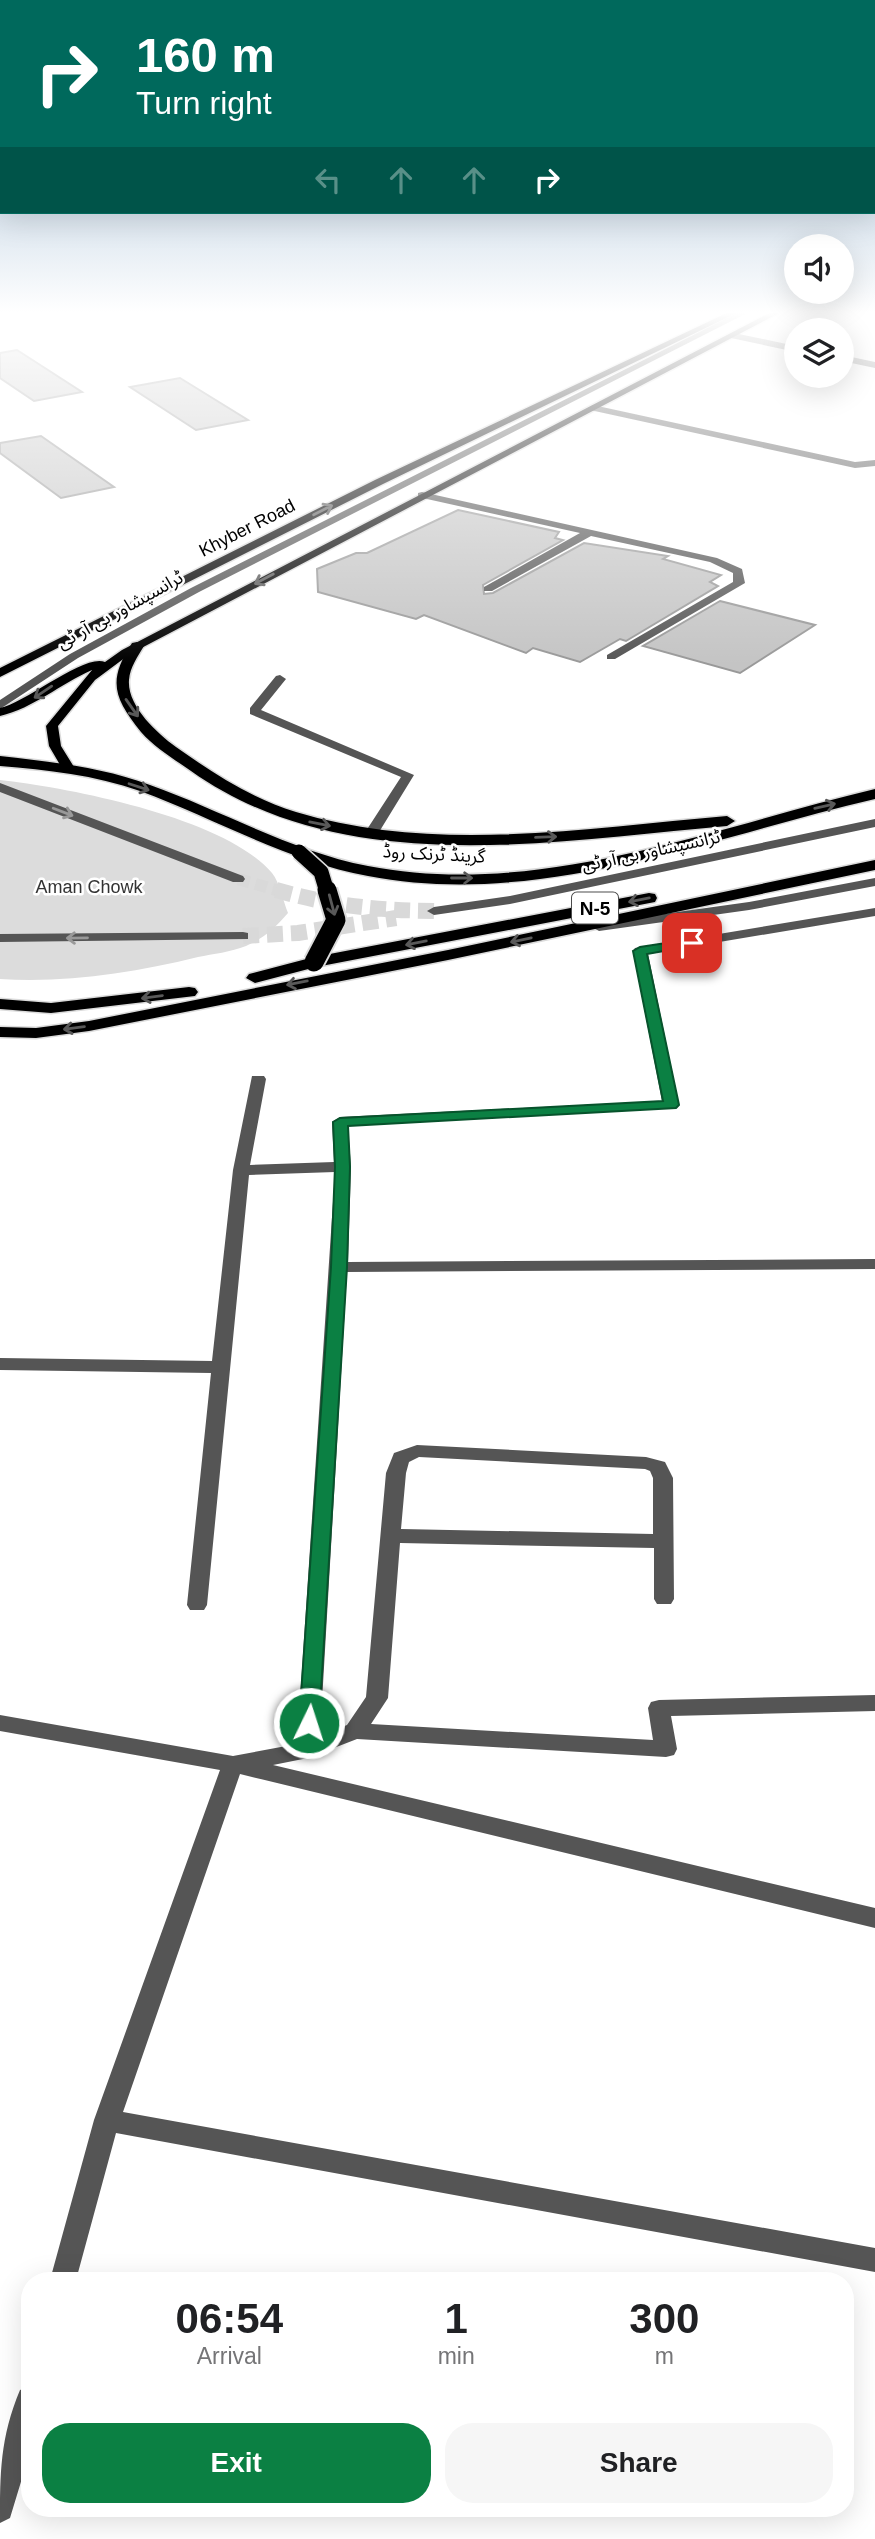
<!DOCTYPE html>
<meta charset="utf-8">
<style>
body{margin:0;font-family:Helvetica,"Noto Sans Arabic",sans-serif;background:#f6f6f6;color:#202124;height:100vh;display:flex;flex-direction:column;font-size:26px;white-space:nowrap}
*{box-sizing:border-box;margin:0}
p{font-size:23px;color:#757577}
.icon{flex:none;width:38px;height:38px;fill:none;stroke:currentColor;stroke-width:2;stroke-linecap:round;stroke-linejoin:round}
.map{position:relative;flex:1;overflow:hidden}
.drawer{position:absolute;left:21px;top:2272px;width:833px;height:245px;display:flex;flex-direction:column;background:#fff;border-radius:28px;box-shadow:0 7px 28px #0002}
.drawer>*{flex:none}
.top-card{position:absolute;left:0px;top:0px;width:875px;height:214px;box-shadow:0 7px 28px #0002;background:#00695c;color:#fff;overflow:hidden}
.tools{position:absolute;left:784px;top:234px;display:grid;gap:14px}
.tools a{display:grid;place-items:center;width:70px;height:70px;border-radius:50%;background:#fff;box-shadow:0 7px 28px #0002;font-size:35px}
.pin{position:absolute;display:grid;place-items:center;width:60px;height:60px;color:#fff;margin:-30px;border-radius:14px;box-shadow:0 4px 10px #0006}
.me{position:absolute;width:77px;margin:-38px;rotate:4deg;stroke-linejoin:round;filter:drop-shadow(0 0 5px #0008)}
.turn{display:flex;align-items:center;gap:24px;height:147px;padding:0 21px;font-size:32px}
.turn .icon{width:91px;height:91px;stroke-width:2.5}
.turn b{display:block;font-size:49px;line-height:60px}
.lanes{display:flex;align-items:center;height:66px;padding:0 21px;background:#0003;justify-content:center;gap:35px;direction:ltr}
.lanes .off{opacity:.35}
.eta{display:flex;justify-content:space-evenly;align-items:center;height:119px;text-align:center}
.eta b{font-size:42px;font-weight:700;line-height:49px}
.primary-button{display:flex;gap:14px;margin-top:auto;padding:14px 21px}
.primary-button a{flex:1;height:80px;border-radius:28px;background:#0b8043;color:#fff;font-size:28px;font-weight:700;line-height:80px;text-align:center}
.primary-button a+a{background:#f6f6f6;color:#202124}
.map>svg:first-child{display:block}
.green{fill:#dcdcdc}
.building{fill:#c4c4c4;stroke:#999;stroke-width:2}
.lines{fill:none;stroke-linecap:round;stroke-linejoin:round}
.minor-tunnel-far1{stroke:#d9d9d9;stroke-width:12;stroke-dasharray:12 6;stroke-linecap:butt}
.minor-tunnel{stroke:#d9d9d9;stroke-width:16;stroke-dasharray:16 8;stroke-linecap:butt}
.major-casing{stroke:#dbdbdb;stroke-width:3}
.highway-casing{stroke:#dbdbdb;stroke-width:3}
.minor{fill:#555;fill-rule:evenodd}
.major{fill:#000;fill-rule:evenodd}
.highway{fill:#000;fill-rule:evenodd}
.highway-bridge-far1-casing{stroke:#dbdbdb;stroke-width:18;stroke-linecap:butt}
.highway-bridge-casing{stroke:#dbdbdb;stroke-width:23;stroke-linecap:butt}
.highway-bridge-far1{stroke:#000;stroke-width:15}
.highway-bridge{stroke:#000;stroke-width:19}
.oneway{stroke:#595959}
.oneway2{stroke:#999}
.route{fill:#0b8043;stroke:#07532c;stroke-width:2}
.labels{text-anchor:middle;stroke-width:5;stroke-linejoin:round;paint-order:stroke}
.far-street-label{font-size:18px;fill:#000;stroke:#fff}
.far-park-label{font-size:18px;fill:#333;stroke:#fff}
.shield{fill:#fff;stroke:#4c4c4c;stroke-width:2}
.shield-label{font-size:19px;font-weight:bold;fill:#000}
</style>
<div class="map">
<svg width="875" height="2539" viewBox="0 0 875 2539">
<rect width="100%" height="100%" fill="#fff"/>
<!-- green -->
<path class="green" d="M0,780C71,788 226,818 272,873C280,883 283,901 288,913C276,927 263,939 246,946C231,952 213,954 198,957C133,973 67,983 0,979Z"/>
<!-- building -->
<path class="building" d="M17,350L82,392L34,401L0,378V353Z
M180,378L248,420L196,430L130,387Z
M41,436L114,487L61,498L0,453V443Z
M458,510L559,532L555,538L563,540L483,585L484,594L493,593L584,543L668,556L663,559L721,575L710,582L718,586L626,641L620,639L580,662L533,648L526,653L424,615L416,619L318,592L317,569L356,553H367Z
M720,601L815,625L740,673L643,646Z"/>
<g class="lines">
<!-- minor-tunnel-far1 -->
<path class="minor-tunnel-far1" d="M238,879L283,892"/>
<!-- minor-tunnel -->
<path class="minor-tunnel" d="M276,890C333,906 375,910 434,911
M243,936L298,933L396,918"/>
<!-- major casing -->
<g class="major-casing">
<path id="major" d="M733,310H743L383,484L0,677V668L375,480Z
M775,310H785L130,654L95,680L58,726L61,746L74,767L73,770H63L49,746L46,726L92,670C60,684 34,708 0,716V708C25,703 85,653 105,662L122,650Z"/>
</g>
<!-- highway casing -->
<g class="highway-casing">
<path id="highway" d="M137,642L144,646C138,656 130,667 129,680C127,706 157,733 176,747C213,773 252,799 296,812C435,854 585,828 727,816L735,821L727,826C552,841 345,880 191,771C174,759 155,748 141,732C114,698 107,681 132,643Z
M0,756C51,762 102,767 150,785C223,811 291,851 368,866C539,899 711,828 875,789V799C710,837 539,909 368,876C287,861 216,819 140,791C95,775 47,770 0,766Z
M875,860V870L448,960L89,1031L36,1038L0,1037V1027L36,1028L89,1021L448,950Z
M649,893L655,894L657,898L655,902L316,967L255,983L246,978L249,974L314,957Z
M189,987L195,988L198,992L195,996L51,1013L0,1009V999L51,1003Z"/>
</g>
<!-- minor -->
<path class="minor" d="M743,310H753L199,592L78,658L0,709V700L70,654L191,588Z
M734,333L796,346V352L731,338Z
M842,355L875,362V368L842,361Z
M593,405L855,462L875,460V466L855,468L590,410L588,408Z
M422,492L717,558L742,569L745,583L615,659H607V655L733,582V573L710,562L591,536L492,591H484V587L580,533L418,497V493Z
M280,675L286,679L261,710L414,775L376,837L371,838L364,834L401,777L250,714V708L276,676Z
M0,783L243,876L245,879L243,882H233L0,792Z
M875,819V827L510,904L434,915L427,911L434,907L510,896Z
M875,878V886L749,910L599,931L592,927L599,923L749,902Z
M875,908V916L648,954L679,1105L677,1108L348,1126L351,1167L348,1262L875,1259V1269L347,1272L320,1736L347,1725L366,1697L386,1473L394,1453L417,1445L646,1457L665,1462L673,1478L674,1599L671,1604H657L654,1599V1548L400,1543L388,1698L371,1724L653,1740L648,1708L651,1702L659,1700L875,1695V1711L671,1716L677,1749L674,1755L666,1757L357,1739L308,1758L273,1765L875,1908V1928L240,1774L123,2112L875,2248V2272L116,2133L76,2280H50L94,2120L220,1770L0,1731V1715L233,1756L297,1744L335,1172L249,1175L207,1605L204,1610H190L187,1605L211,1373L0,1370V1358L212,1361L233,1170L252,1076H264L266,1079L250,1165L334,1162L332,1122L340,1117L662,1101L633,951L635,948ZM419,1457L645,1469L650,1471L653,1478V1534L401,1529L406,1473L409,1462Z
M243,932L248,933V939L0,942V934Z
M30,2386V2452L10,2518L0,2523C0,2473 0,2438 20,2390Z"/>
<!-- major -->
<use href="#major" class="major"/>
<!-- highway -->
<use href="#highway" class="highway"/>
<!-- highway-bridge-far1 casing -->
<g class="highway-bridge-far1-casing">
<path id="highway-bridge-far1" d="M299,852L321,872L327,892"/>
</g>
<!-- highway-bridge casing -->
<g class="highway-bridge-casing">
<path id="highway-bridge" d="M314,962L336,920L327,890"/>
</g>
<!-- highway-bridge-far1 -->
<use href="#highway-bridge-far1" class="highway-bridge-far1"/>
<!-- highway-bridge -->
<use href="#highway-bridge" class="highway-bridge"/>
</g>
<!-- one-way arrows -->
<defs><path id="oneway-shaft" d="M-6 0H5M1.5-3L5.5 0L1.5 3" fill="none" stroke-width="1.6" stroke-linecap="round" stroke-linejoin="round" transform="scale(1.75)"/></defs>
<g class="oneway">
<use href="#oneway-shaft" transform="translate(323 510) rotate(-27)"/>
<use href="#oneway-shaft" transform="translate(264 579) rotate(152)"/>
<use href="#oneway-shaft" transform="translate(43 692) rotate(146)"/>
<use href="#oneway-shaft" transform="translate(132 708) rotate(55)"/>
<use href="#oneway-shaft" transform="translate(139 787) rotate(18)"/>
<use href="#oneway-shaft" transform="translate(825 806) rotate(-13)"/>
<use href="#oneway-shaft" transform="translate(320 824) rotate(11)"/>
<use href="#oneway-shaft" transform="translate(546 837) rotate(-2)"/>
<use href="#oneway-shaft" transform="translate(462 878)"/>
<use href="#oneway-shaft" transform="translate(639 900) rotate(169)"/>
<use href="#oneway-shaft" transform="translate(332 905) rotate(75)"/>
<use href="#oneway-shaft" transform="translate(521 940) rotate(168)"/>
<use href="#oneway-shaft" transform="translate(416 943) rotate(169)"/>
<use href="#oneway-shaft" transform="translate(297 983) rotate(169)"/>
<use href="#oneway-shaft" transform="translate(152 997) rotate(172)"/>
<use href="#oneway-shaft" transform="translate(74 1028) rotate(173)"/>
</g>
<g class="oneway2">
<use href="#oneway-shaft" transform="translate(63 812) rotate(21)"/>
<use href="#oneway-shaft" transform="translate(77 938) rotate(179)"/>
</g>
<!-- sky -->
<linearGradient id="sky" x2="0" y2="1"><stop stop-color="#8cadcc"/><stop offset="0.47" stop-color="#fff"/><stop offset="1" stop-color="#fff" stop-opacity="0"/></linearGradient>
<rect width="875" height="665" fill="url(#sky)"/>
<!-- route -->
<path class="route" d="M692,939L699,943L697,945L647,954L679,1105L676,1108L348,1126L350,1167L347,1267L319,1723L316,1728H302L299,1723L331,1267L335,1167L333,1122L340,1118L663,1101L633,951L640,947Z"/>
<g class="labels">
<!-- far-street labels -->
<g class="far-street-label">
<text transform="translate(247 528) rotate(-27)" y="6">Khyber Road</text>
<text transform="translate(120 610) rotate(-29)" y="6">ٹرانسپشاور بی آر ٹی</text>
<text transform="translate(651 851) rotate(-12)" y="6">ٹرانسپشاور بی آر ٹی</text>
<text transform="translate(434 854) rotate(3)" y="6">گرینڈ ٹرنک روڈ</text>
</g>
<!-- far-park labels -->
<g class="far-park-label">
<text x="89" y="893">Aman Chowk</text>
</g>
<!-- shield labels -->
<rect class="shield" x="572" y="892.5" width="46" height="31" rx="5"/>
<g class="shield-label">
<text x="595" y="915">N-5</text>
</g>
</g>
</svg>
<div class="tools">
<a><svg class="icon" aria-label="sound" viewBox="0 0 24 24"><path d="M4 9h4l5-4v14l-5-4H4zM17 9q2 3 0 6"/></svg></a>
<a><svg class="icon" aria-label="layers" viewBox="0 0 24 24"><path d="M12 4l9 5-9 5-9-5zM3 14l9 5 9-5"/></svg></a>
</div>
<div class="pin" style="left:692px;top:943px;background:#d93025"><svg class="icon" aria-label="arrive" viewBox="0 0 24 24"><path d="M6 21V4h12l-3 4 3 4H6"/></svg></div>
<svg class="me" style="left:309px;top:1723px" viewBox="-20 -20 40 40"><circle r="17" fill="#0b8043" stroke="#fff" stroke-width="3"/><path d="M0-11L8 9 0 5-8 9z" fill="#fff"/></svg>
<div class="top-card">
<div class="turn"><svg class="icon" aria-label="right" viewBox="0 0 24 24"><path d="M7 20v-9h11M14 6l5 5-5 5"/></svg><div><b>160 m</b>Turn right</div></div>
<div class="lanes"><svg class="icon off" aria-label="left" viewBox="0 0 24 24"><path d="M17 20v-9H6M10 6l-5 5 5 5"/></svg><svg class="icon off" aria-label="ahead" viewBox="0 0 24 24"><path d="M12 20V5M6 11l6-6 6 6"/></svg><svg class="icon off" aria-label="ahead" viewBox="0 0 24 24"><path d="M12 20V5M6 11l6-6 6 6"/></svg><svg class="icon" aria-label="right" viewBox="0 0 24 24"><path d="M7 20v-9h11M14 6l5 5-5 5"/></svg></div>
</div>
<section class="drawer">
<div class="eta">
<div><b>06:54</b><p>Arrival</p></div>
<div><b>1</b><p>min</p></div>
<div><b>300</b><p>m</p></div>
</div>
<div class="primary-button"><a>Exit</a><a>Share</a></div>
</section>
</div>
